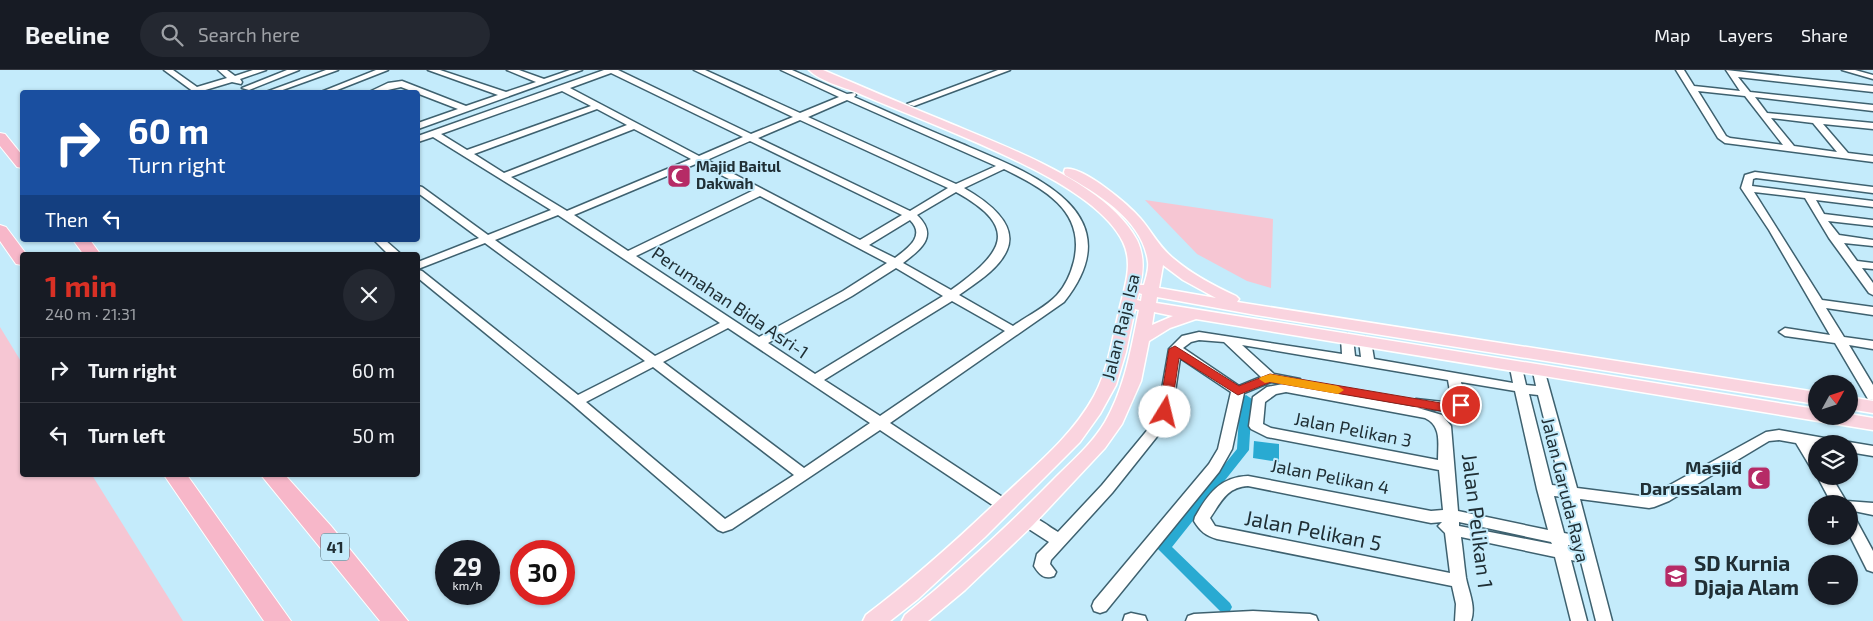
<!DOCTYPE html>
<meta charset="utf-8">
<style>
body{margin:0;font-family:"Exo 2",sans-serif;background:#242831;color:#f1f3f6;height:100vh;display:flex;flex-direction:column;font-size:19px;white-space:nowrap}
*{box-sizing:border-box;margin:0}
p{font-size:16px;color:#9ea1a6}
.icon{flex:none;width:28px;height:28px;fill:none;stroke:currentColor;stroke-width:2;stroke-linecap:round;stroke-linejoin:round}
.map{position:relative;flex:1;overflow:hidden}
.details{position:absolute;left:20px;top:182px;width:400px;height:225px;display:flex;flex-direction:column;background:#171b24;border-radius:5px;box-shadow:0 1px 4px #0004}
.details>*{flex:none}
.guide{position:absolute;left:20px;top:20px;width:400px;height:152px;border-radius:5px;box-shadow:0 1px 4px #0004;background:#1a4fa0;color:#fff;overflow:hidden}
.needle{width:32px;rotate:50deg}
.buttons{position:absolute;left:1808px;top:305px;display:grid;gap:10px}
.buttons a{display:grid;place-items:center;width:50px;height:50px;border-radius:50%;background:#171b24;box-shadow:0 1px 4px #0004;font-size:25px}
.speed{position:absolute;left:435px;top:470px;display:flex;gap:10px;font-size:25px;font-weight:700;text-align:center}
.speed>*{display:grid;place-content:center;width:65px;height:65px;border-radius:50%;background:#171b24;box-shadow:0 1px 4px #0004;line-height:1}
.speed small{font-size:12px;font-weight:400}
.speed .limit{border:8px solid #d22;background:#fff;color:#111}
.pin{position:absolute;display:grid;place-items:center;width:42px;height:42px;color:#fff;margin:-21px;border:2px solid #fff;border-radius:50%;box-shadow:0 1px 5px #0007}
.me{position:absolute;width:55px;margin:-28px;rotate:9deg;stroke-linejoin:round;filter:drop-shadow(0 0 4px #0008)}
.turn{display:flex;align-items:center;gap:18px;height:105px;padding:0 25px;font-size:22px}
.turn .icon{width:65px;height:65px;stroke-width:2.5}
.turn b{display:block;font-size:35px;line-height:42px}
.then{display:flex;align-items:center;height:48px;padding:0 25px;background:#0003;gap:10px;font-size:19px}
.round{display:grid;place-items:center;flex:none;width:52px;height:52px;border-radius:26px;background:#242831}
.summary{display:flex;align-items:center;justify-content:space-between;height:85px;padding:0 25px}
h1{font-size:30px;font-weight:700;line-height:38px;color:#d93025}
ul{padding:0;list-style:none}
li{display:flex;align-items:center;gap:15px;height:65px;padding:0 25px;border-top:1px solid #363941}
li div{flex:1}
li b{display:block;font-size:19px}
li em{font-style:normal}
header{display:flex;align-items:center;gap:30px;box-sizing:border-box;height:70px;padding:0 25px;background:#171b24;border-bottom:1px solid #363941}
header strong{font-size:24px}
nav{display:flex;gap:28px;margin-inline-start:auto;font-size:18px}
.search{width:350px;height:45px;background:#242831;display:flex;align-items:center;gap:12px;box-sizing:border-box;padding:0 18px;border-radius:28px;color:#9ea1a6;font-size:19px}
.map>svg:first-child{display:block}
.green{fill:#f6c6d3}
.water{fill:#29aad2}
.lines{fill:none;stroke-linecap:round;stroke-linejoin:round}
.canal{fill:#29aad2;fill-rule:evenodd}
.minor-casing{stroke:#3e616f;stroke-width:3}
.major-casing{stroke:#fff;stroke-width:3}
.highway-casing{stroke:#fff;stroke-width:2}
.minor{fill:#fff;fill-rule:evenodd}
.major{fill:#fad4df;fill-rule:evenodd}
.highway{fill:#f7b7c9;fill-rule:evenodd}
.route{fill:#d93025;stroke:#8d1f18}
.slow{fill:#f59e0b}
.labels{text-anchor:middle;stroke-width:4;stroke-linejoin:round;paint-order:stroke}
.far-poi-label{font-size:15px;font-weight:bold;fill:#202f35;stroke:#c4ebfb;text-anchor:start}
.shield{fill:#c4ebfb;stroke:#516770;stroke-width:1}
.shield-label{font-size:16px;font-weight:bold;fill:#202f35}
.street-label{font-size:18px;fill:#202f35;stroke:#c4ebfb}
.poi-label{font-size:18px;font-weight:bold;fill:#202f35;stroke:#c4ebfb;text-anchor:end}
.near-street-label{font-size:21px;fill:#202f35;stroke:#c4ebfb}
.near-poi-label{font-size:21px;font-weight:bold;fill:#202f35;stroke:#c4ebfb;text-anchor:start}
</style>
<header>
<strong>Beeline</strong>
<div class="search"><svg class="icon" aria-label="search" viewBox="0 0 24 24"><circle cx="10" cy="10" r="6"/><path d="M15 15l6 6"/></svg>Search here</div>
<nav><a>Map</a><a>Layers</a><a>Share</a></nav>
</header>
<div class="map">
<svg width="1873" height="551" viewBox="0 0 1873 551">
<rect width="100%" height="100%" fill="#c4ebfb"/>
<!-- green -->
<path class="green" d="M1145,130L1273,149L1271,218L1247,211L1197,184Z
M0,257L22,293V405H92L183,551H0Z"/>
<!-- water -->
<path class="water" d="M1254,371L1279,374V392L1253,388Z"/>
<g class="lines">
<!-- canal -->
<path class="canal" d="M1246,325L1252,329L1249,380L1172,477L1230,533L1232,537L1230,541L1225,543L1220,541L1157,478L1237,379L1240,329Z"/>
<!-- minor casing -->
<g class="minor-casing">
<path id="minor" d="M164,0H173L197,17L227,8L218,0H227L235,6L253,0H266L240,9L242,12L241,14L232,12L202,21L203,22H194Z
M287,0H299L249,20L242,18Z
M326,0H338L277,22H266Z
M376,0H388L332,22H321Z
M428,0H440L506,22L536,12L507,0H519L544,9L570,0H582L418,59V53L458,39L401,17L379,22H369L388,13L402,11L466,36L498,25Z
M604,0H618L751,64L793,47L694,0H705L800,43L839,27L781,0H792L847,24L855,23L856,25L854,27C888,42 921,57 955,71C1023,100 1138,139 1064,232L890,353L1010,432L1012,436L1010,440L1005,442L1000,440L880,360L732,459L723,462L718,460L572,334L418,208V200L422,201L578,325L645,291L485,173L418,199V192L479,168L418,123V116L422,117L488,165L551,140L433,67L418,72V66ZM611,3L743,67L699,86L570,18ZM562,21L591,36L467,80L441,64ZM847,30L996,96L956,114L808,47ZM597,39L627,55L504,103L474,84ZM800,50L948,118L910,141L758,68ZM634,59L691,89L567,141L511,107ZM750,71L902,145L860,170L707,90ZM698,93L752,121L628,181L574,145ZM1004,99C1042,118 1086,140 1074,191C1071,203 1066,215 1057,225C1046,237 1027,246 1013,256L959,225C976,213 999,199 1007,180C1019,152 983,129 964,118ZM956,122C1023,159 1001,184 951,220L903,193C921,179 939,166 917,145ZM760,126L887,193L843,221L759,267L636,186ZM558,145L720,253L655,286L495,170ZM910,150C926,166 908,178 895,188L869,175ZM896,198L943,226L815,304L768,273L852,226ZM952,231L1005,261L880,346L824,310ZM728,258L870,353L804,398L663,292ZM653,297L794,405L725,449L586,332Z
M998,0H1010L914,36L907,34Z
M1676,0H1684L1694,16L1740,21L1726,0L1873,16V22L1738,7L1750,22L1873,35V41L1755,27L1767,43L1873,53V59L1823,54L1848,83L1873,86V92L1725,73L1718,68ZM1698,21L1745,26L1783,75L1730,68L1726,66ZM1771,48L1813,53L1837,82L1794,76Z
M1842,0H1855L1873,5V9Z
M1755,102L1873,117V123L1756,108L1753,109L1752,116L1873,131V137L1816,130L1824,144L1873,150V156L1828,151L1839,165L1873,170V176L1844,173L1857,191L1873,193V199L1862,198L1873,213V225L1869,223L1829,168L1805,128L1754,122L1822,230L1873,237V245L1826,238L1844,267L1873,271V279L1849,275L1873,315V330L1868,329L1835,273L1785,266L1779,262L1785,258L1830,265L1769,160L1741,118L1745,105Z
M374,170H385L402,185H389Z
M1199,262L1342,284L1341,268L1347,264L1353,268L1355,286L1361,287L1359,271L1365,267L1371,271L1374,289L1513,313L1510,298L1516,294L1522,298L1526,315L1536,316L1533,302L1534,299H1544L1577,418L1648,427L1766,362L1779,360L1830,369L1835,371L1837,374L1812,376L1816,383V399L1811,398L1796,373L1779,370L1769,371L1669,431L1654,437L1649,438L1580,429L1612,551H1596L1581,492L1571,490L1587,551H1571L1555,487L1461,467C1463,481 1464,494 1466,508C1469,523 1476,536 1471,551H1455L1456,534L1452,516L1217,469C1206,466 1200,461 1194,451L1195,447C1208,424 1220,407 1248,406L1431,441L1443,440L1439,400L1267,367L1251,359L1249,356L1253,327L1267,317L1283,314L1271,312L1244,323L1232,379L1219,402L1106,541L1100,543L1094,541L1092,536L1094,531L1209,394L1218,379L1231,322L1180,288L1172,342L1167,354L1112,423L1051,490L1050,494L1056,502L1054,506C1044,510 1039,504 1034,496L1037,484L1049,472L1021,454L1018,450L1021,446C1033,442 1047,456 1058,462L1102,415L1154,352L1158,342L1169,279L1182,266ZM1199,270L1224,272L1261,307L1239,316L1183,278L1191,272ZM1242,275L1448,310L1452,333L1416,329L1409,333L1415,337L1297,316L1302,312L1300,309L1274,304ZM1461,312L1515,321L1537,419L1548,460L1458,441L1451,356L1442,345L1418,338L1460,342L1465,341L1467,338ZM1286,322L1425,348C1442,356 1438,373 1438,390L1271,358L1263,354L1265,332L1276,324ZM1529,324L1538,325L1561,416L1552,415ZM1248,416L1431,453L1442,452L1438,456L1445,463L1450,503L1215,456L1210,448C1221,432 1227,417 1248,416ZM1554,426L1564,427L1574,465L1564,463ZM1459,452L1551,472L1552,474L1459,456ZM1568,475L1577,477V479L1568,477Z
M1849,372L1873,376V386L1849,382V374H1844Z
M1817,406H1831L1846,431L1873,433V445L1849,440V434H1832Z
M1849,444L1854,446L1873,481V502L1867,500L1849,464Z
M1253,541L1310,544L1316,546L1318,551H1186L1188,546L1194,544Z
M1131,543L1145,546L1147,551H1123L1125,545Z"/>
</g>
<!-- major casing -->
<g class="major-casing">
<path id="major" d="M809,0H823C863,17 902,34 942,50C1001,75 1105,111 1137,170C1144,185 1144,199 1140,215H1144C1146,208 1149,199 1148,192C1143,150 1098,124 1065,105L1064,102L1065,99C1082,95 1129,135 1140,148C1153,163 1158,176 1174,189C1193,205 1214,216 1236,226L1239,229L1237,232L1816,322V334L1256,245L1157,227L1156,233L1816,339V346H1849V344L1873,348V360L1196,249L1170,258L1149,271L1141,311L1122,354L1105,378L1033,455L965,520L928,551H902L905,545C958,502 1007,457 1054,409C1072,391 1092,374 1105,352C1125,317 1131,279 1139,240L1135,239L1126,282L1116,315L1100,344L1080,372L985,467L918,529L890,551H863L866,545C915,508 959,468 1003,426C1036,395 1072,366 1094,326C1108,300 1112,270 1119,241C1124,218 1134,195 1123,172C1106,137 1054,109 1021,93C968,67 912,46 858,23C843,17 820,11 809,0ZM1163,195L1183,210L1216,228L1159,218ZM1139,223L1142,224L1141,231L1137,230ZM1154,242L1173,246L1152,255Z
M1849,327L1873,331V343L1849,339Z"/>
</g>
<!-- highway casing -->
<g class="highway-casing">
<path id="highway" d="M0,63L5,64L22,85V98L17,97L0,76Z
M0,155L6,157L27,185H22V195L16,194L0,171Z
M73,170H90L101,185H84Z
M164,405H187L291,551H264Z
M261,405H285L331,456L408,551H380Z"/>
</g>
<!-- minor -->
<use href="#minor" class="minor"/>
<!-- major -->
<use href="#major" class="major"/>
<!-- highway -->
<use href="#highway" class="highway"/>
</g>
<!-- route -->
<path class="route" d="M1175,276L1239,316L1270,304L1441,333L1454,334L1461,331L1467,335L1456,343L1441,341L1271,312L1238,325L1179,288L1171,342L1165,346L1159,342L1169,279Z"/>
<!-- slow -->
<path class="slow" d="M1270,304L1338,316L1344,320L1338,324L1270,312L1265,313L1259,309L1261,307Z"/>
<!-- icons -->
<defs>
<g id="mosque-square" transform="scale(1.25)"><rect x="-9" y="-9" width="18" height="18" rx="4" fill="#b62b66" stroke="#c4ebfb"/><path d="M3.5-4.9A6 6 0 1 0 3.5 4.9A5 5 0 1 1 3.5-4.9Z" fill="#fff"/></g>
<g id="school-square" transform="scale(1.25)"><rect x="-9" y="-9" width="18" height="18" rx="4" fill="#b62b66" stroke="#c4ebfb"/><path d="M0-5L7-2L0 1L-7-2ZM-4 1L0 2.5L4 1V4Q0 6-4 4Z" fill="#fff"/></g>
</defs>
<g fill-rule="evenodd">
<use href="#mosque-square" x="679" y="106"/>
<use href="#mosque-square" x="1759" y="408"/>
<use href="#school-square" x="1676" y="506"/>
</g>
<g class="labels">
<!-- far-poi labels -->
<g class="far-poi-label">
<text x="696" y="102">Majid Baitul<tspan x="696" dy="17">Dakwah</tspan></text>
</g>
<!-- shield labels -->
<rect class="shield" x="321" y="463.5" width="28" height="27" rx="4"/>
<g class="shield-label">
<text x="335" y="483">41</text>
</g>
<!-- street labels -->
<g class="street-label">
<text transform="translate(730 233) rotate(34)" y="6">Perumahan Bida Asri-1</text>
<text transform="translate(1121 257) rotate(-76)" y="6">Jalan Raja Isa</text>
<text transform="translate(1353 360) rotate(11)" y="6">Jalan Pelikan 3</text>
<text transform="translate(1330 407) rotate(11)" y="6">Jalan Pelikan 4</text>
<text transform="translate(1565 420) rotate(76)" y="6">Jalan Garuda Raya</text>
</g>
<!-- poi labels -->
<g class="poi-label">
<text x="1742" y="404">Masjid<tspan x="1742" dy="21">Darussalam</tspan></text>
</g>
<!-- near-street labels -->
<g class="near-street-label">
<text transform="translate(1477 451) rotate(83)" y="7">Jalan Pelikan 1</text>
<text transform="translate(1313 461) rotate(11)" y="7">Jalan Pelikan 5</text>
</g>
<!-- near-poi labels -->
<g class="near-poi-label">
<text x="1694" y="501">SD Kurnia<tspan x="1694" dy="24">Djaja Alam</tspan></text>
</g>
</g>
</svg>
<div class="buttons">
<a><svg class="needle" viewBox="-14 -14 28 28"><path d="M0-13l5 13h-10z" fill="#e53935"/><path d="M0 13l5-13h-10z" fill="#9ea1a6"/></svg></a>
<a><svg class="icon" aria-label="layers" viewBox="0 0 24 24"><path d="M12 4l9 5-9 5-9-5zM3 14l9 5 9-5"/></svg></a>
<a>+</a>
<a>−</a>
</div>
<div class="speed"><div>29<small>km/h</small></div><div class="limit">30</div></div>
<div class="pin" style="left:1461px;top:335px;background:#d93025"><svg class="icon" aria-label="arrive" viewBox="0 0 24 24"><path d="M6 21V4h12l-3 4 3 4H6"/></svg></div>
<svg class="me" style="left:1165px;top:342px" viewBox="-20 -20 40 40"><circle r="19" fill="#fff"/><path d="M0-13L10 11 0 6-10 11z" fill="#d93025"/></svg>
<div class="guide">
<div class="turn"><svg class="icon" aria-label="right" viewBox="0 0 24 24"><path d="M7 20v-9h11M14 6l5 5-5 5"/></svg><div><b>60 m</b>Turn right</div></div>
<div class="then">Then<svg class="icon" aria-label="left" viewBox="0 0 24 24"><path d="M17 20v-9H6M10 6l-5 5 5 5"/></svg></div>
</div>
<section class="details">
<div class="summary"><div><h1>1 min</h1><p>240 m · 21:31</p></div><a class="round"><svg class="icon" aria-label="close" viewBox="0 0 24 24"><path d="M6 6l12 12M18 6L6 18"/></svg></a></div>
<ul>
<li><svg class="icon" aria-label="right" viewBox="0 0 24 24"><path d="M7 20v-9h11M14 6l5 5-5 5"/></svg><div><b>Turn right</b></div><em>60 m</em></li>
<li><svg class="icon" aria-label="left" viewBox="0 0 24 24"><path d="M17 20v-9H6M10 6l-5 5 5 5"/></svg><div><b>Turn left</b></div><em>50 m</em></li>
</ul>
</section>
</div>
